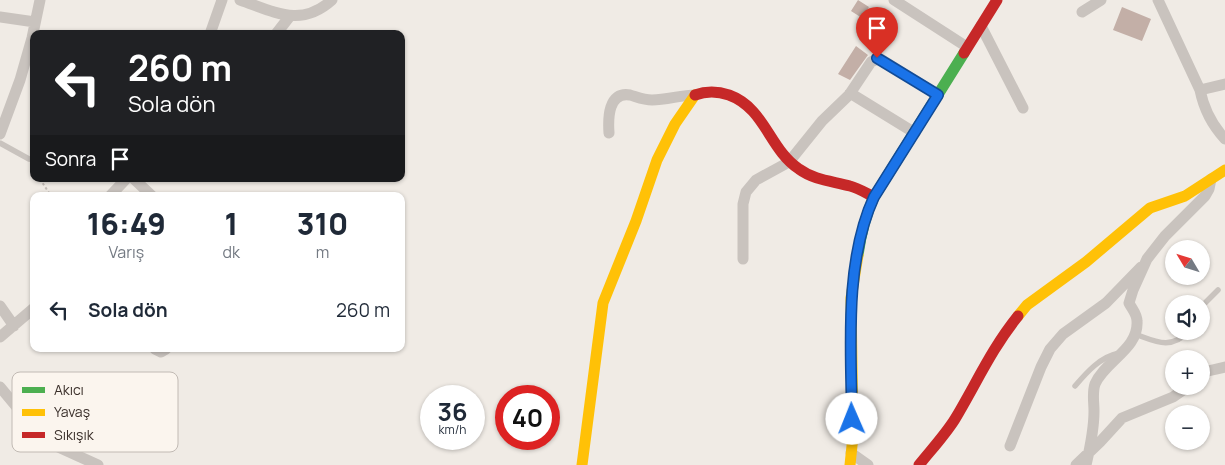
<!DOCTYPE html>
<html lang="tr">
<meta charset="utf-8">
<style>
body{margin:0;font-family:Manrope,sans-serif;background:#f2f2f3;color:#1f2937;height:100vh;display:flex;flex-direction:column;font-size:19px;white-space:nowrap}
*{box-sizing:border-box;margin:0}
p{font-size:16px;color:#747a83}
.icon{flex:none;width:28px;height:28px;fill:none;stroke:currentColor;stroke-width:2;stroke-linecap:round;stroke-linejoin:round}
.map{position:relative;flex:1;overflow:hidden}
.sheet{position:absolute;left:30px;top:192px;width:375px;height:160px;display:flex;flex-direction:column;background:#fff;border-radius:10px;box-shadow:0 1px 4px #0004}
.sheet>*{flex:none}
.top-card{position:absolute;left:30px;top:30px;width:375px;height:152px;border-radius:10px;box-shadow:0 1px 4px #0004;background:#202124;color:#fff;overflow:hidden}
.needle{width:32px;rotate:308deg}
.controls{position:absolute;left:1165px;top:240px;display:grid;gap:10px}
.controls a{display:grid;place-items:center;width:45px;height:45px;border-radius:50%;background:#fff;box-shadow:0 1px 4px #0004;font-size:25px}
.speed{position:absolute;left:420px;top:385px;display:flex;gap:10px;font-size:25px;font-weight:700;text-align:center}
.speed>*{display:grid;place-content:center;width:65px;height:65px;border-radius:50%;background:#fff;box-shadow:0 1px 4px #0004;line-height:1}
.speed small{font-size:12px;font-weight:400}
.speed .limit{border:8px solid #d22;background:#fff;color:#111}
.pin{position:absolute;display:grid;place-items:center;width:42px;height:42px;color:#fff;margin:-51px -21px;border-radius:50% 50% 50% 0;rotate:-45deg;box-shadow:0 0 5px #0007}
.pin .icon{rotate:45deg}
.me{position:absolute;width:55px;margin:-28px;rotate:359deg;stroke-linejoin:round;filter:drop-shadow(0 0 4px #0008)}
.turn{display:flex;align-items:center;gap:18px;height:105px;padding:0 15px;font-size:22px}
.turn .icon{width:65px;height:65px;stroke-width:2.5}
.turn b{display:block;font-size:35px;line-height:42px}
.then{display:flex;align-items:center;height:48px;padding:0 15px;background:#0003;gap:10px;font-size:19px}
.eta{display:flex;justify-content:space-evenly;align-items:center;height:85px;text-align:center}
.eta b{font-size:30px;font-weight:800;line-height:35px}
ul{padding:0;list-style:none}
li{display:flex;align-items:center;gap:15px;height:65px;padding:0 15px}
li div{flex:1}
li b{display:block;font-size:19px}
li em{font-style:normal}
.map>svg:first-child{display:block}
.building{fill:#c3afa7}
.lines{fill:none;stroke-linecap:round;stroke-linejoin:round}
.path{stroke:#c2bbb6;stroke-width:2;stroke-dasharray:2.5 2.5;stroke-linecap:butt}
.lane{stroke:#c9c3be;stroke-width:5.5}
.street{stroke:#c9c3be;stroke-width:11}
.fast{stroke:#4caf50;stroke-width:11}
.slow{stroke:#ffc107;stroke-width:11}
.jam{stroke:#c62828;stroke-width:11}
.route-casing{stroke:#114b97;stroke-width:12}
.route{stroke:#1a73e8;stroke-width:9}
.key{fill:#fbf5ee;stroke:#c1bab4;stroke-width:1}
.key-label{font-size:14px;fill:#3b302b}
</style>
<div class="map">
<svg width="1225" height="465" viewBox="0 0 1225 465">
<rect width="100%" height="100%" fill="#f0ebe5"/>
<!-- building -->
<path class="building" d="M858,0L869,7L862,18L851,11Z
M1122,7L1151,19L1142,41L1113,30Z
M856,46L868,55L850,80L838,74Z"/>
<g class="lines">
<!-- path -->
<path class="path" d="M40,179L51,196"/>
<!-- lane -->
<path class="lane" d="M0,143L29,159
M1201,312L1204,304L1218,290
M1135,334C1157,342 1170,350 1190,331
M1075,386C1087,372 1100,357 1119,353"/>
<!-- street -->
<path class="street" d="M240,0C275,12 301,28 332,0
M894,0L967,47
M1158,0L1200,90L1225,84
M1082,12L1101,0
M0,17L35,22
M981,26L1023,108
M210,34L222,0
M276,34L290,16
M1200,90C1204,110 1212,125 1225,139
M850,93L915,133
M609,133C608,119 608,91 630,95C637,97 644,100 652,100C667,100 681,95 695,95
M0,134L20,80L32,38L40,0
M134,179L152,196
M110,196L126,179
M743,259V204L746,192L756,180L789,162L822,121L849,95L871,62L877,59L882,60L938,95
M0,306L14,326
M0,337L34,308
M155,349L161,352L166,349
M1201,375L1208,371L1225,367
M0,387L45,441L98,465
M1010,446L1041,367L1050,349L1063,334L1106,303L1141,267
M851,453L868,465
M1076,465L1100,442L1122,418L1173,397L1189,386
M1086,465C1090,448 1094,429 1094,411C1094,402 1092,393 1095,384C1105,361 1139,349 1137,321C1137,314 1132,309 1129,303L1133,290L1147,259L1165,236L1205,196L1209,189L1211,179"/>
<!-- fast -->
<path class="fast" d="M858,255C861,234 865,216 874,197L964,53"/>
<!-- slow -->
<path class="slow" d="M1018,316L1027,305L1086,262L1150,208L1185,196L1225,170
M582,465L603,303L636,221L657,160L675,124L695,95
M850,465L853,436L851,298L858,255"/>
<!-- jam -->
<path class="jam" d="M964,53L997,0
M695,95C706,91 717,91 729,95C765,108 769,149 799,169C814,180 832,181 850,186C858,188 866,193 874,197
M919,465C931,450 945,435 955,419C976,384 992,348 1018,316"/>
</g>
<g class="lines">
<!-- route casing -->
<g class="route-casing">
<path id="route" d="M852,419C851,349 844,262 874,197L938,95L877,58"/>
</g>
<!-- route -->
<use href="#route" class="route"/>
</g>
<!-- legend -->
<rect x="12" y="372" width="166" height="80" rx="8" class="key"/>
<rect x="22" y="387" width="23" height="6" fill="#4caf50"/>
<rect x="22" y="409" width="23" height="7" fill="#ffc107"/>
<rect x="22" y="432" width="23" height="6" fill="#c62828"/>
<g class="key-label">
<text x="54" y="395">Akıcı</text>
<text x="54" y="417">Yavaş</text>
<text x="54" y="440">Sıkışık</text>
</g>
</svg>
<div class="controls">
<a><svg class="needle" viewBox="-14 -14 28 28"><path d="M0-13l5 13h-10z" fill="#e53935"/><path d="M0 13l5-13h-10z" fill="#747a83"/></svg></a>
<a><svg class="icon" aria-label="sound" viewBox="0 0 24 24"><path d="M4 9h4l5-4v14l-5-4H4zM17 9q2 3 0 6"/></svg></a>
<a>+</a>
<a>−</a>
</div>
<div class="speed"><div>36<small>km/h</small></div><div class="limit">40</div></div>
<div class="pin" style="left:877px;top:58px;background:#d93025"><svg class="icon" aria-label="arrive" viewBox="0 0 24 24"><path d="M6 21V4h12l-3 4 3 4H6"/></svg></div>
<svg class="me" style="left:852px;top:419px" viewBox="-20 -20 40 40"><circle r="19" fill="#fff"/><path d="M0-13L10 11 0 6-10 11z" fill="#1a73e8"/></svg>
<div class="top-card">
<div class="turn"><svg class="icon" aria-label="left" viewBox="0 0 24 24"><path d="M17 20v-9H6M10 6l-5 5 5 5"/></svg><div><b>260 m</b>Sola dön</div></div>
<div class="then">Sonra<svg class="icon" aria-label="arrive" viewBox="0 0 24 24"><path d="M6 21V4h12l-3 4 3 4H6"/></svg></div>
</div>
<section class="sheet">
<div class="eta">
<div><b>16:49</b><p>Varış</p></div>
<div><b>1</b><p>dk</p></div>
<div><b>310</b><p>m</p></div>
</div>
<ul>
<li><svg class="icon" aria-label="left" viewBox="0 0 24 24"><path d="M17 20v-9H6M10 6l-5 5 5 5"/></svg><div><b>Sola dön</b></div><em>260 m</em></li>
</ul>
</section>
</div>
